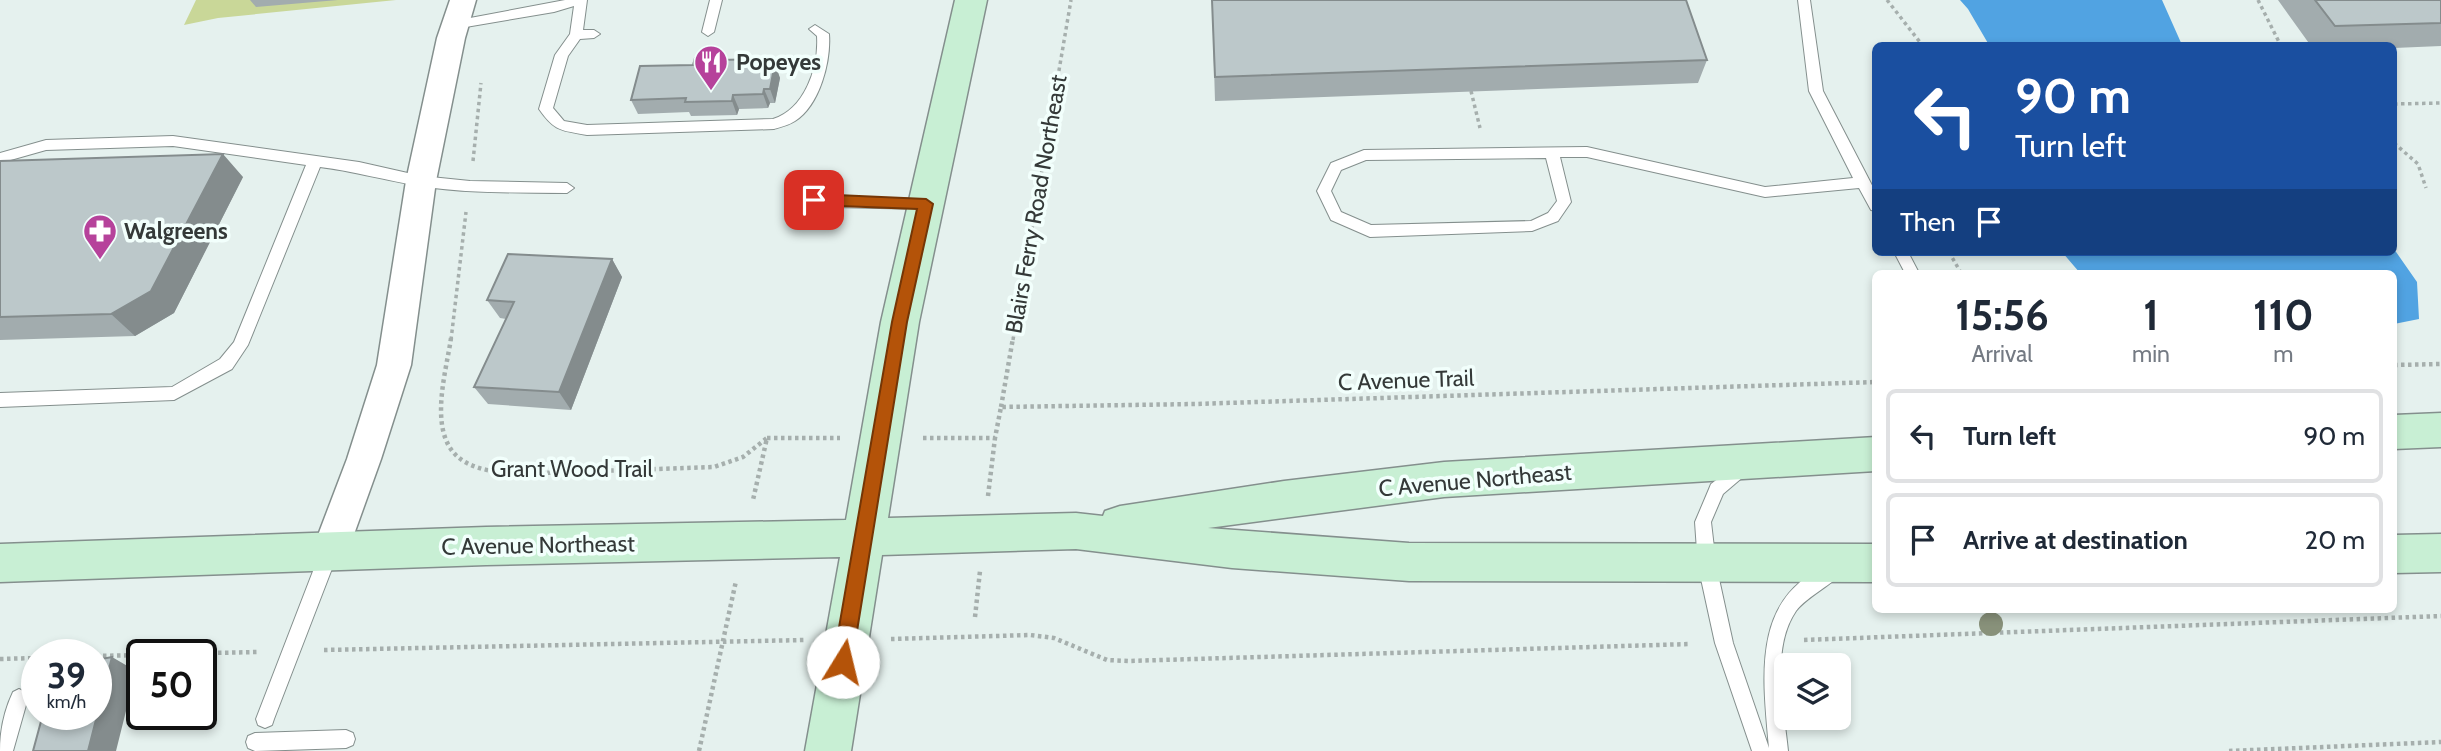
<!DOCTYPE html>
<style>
body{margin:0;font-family:Cabin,sans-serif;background:#f6f6f7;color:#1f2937;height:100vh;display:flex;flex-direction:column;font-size:26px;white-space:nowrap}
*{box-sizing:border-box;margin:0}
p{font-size:23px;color:#747a83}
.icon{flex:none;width:38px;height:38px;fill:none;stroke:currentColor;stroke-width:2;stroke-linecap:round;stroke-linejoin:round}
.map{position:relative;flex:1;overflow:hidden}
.panel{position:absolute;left:1872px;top:270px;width:525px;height:343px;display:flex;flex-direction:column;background:#fff;border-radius:10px;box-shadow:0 4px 10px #0003}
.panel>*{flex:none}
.guide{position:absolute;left:1872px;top:42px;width:525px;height:214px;border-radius:10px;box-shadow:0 4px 10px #0003;background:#1a4fa0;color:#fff;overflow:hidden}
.fabs{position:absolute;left:1774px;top:653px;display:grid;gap:14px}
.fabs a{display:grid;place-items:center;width:77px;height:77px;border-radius:10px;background:#fff;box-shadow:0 4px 10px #0003;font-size:35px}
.speed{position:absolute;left:21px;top:639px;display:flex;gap:14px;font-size:35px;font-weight:700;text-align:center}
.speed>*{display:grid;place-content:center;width:91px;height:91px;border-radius:50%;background:#fff;box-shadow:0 4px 10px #0003;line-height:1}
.speed small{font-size:18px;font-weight:400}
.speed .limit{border:4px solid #111;border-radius:10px;background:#fff;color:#111}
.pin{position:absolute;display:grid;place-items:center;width:60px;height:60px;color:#fff;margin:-30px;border-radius:14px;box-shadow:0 4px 10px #0006}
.me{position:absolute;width:77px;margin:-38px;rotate:9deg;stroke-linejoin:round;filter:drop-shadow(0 0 5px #0008)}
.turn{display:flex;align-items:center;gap:24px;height:147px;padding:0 28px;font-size:32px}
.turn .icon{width:91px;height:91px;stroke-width:2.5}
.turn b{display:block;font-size:49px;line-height:60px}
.then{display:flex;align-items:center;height:66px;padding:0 28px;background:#0003;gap:14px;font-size:26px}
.eta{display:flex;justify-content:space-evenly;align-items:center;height:119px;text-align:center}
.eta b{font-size:42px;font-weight:700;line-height:49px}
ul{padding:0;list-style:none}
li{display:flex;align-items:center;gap:21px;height:94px;margin:0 14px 10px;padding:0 14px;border:4px solid #e0e1e3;border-radius:10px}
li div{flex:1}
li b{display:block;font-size:26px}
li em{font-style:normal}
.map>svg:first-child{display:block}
.green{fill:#c9d798}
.water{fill:#51a3e2}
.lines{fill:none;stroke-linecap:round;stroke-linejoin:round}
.lane-casing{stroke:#848f8d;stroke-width:2}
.street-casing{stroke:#848f8d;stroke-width:3}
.secondary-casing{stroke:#848f8d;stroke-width:3}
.path-far1{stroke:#a6afad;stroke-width:3.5;stroke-dasharray:3.5 3.5;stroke-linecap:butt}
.path{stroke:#a6afad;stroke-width:4.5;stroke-dasharray:3.5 3.5;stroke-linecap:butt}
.lane{fill:#fff;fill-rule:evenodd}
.street{fill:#fff;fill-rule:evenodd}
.secondary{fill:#c8efd4;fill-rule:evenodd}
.tree{fill:#88917a}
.wall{fill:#a2acae}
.shaded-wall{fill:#848c8d}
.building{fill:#bcc8ca;stroke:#848c8d;stroke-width:2}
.route{fill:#b45309;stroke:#753606;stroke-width:2}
.labels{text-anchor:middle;stroke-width:7;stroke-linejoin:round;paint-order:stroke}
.poi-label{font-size:23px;font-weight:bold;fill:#343938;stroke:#f2fffc;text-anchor:start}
.street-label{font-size:23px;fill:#343938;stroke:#f2fffc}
</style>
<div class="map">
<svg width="2441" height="751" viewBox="0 0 2441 751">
<rect width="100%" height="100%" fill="#e5f1ee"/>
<!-- green -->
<path class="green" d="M196,0H396L218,18L184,25Z"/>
<!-- water -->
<path class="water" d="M1960,0H2162L2182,45H1989L1968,9Z
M2394,249L2417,282L2419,319L2394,324V273H2080L2062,252H2394Z"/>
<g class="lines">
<!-- lane casing -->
<g class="lane-casing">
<path id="lane" d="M565,0H587L583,30H594L600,34L594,38L580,39L568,56L553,108L564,121L587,125L773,119C805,109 819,67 817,36L809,29L815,25L829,34C831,61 820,105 795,121C789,125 781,127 774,129L587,135C561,130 555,132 539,109L555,55L570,34L574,6L554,12L454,29L448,25L454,21Z
M710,0H722L714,32L708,36L702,32Z
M1798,0H1810L1823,91L1876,193V211L1871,210L1859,188L1765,197L1587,157H1560L1571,202L1558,221L1532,231L1370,237L1331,220L1317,191L1331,163L1364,150L1587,147L1765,187L1853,178L1809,91ZM1546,158L1557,201L1548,213L1531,221L1371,225L1341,212L1331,191L1341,170L1366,160Z
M173,136L359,162L421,176L470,181L567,183L574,188L567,193C519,192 469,194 421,186C387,181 354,171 320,167L248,345L232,369L174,400L0,407V393L172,387L220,359L234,342L306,165L173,146L46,150L0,163V153L46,140Z
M796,192L833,197L926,199L933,204L926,209L833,207L791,201L789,197Z
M1894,252H1908L1919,273H1905Z
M1744,459L1750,461L1752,466L1750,471L1723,494L1711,522L1716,565L1733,643L1769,748C1763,678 1750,595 1832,564L1838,566L1841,572C1836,583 1807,596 1796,611C1770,649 1784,709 1788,751H1752L1715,643L1698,565L1695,522L1709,489L1711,484Z
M329,545L335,548L338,553L274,719L272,725L265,728L258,725L256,719L320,553L323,548Z
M19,689L25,692L28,698L13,751H0C0,731 4,711 13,692Z
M346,730L353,733L355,739L353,745L346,748L255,751L248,748L246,742L248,736L255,733Z"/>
</g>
<!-- street casing -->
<g class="street-casing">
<path id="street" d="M450,0H476L465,38L436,181L411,365L381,459L348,551L343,562L330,567L317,562L312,551L347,459L377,365L406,181L437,38Z"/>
</g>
<!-- secondary casing -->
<g class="secondary-casing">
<path id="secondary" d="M955,0H987L919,322L888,518L1076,513L1103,516L1105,511L1120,506L1284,481L1444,462L1876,437V471L1444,497L1208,528L1409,543L1876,544V582L1409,581L1232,568L1076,549L882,555L851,751H805L840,557L486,565L0,582V544L486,527L846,520L881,322Z
M2441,413V447L2394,449V415Z
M2441,534V572L2394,573V535Z"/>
</g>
<!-- path-far1 -->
<path class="path-far1" d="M1887,0L1923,46
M2258,0L2281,46
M1471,91L1480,128
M2394,104L2441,103
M2394,143L2418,164L2426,188
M473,161L481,83
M1949,252L1961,273
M451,340L466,212
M1013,340L1071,0"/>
<!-- path -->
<path class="path" d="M451,338C446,374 425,439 465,462C479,470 497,472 513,474L714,467L743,457L767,438L753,500
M2394,365L2441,364
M1001,407L1013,338
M767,438H840
M923,438H995L1001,407L1195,404L1876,382
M988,496L995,438
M975,617L980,571
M891,639L1030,635L1054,638L1107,660L1128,661L1690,644
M1804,640L2441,616
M324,650L805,640
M162,654L259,652
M96,656L142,655
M0,659L37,658
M699,751L736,581
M2229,751L2441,742"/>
<!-- lane -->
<use href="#lane" class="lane"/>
<!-- street -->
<use href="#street" class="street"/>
<!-- secondary -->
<use href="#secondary" class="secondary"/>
</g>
<!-- trees -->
<circle class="tree" cx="1991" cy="624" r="12"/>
<!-- wall -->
<path class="wall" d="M250,0H338L256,7Z
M1212,0H1686L1707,60L1698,83L1215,101Z
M2278,0H2441V46L2394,48V46H2311Z
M770,59L780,78L775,103H770L768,108L739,109L737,115L691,116L689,112L638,114L631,100L720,60Z
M0,161L243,177L174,313L135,336L0,340Z
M612,259L622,277L571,410L488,404L474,387L506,319L500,318L487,300Z"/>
<!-- shaded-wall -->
<path class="shaded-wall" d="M770,59L774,70L775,63L780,78L775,103L770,89L769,63Z
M764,89L770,103L768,108L763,94Z
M733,95L739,109L737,115L732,101Z
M223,154L243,177L174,313L135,336L111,314Z
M612,259L622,277L571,410L559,392Z
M112,657L136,671L116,751H88Z"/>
<!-- building -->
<path class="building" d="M1212,0H1686L1707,60L1215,77Z
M2315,0H2441V23L2335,26Z
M719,57V60L770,59L769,63H775L770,89H764L763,94L733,95L732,101L685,102L686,98L631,100L640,66L693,65L695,58Z
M223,154L151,291L111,314L0,317V161Z
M508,254L612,259L559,392L474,387L514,302L487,300Z
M112,657L88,751H33L43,714H96V660Z"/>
<!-- route -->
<path class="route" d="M814,194L926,199L933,204L907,322L852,662L849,668L843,670L836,668L833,662L892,322L917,209L814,205L807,200Z"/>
<!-- icons -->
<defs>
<g id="restaurant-pin" transform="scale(1.75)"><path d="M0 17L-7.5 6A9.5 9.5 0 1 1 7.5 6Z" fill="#b6429b" stroke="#f2fffc"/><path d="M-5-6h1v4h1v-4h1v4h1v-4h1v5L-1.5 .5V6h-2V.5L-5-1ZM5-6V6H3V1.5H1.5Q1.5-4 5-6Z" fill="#fff"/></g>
<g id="pharmacy-pin" transform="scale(1.75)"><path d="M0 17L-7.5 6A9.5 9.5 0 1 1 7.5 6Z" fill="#b6429b" stroke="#f2fffc"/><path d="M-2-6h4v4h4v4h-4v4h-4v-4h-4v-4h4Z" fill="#fff"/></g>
</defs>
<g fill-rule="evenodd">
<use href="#restaurant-pin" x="711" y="62"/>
<use href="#pharmacy-pin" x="100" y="231"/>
</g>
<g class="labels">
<!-- poi labels -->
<g class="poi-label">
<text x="736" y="70">Popeyes</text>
<text x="124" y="239">Walgreens</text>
</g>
<!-- street labels -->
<g class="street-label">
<text transform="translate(1036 204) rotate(-80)" y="8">Blairs Ferry Road Northeast</text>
<text transform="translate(1406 380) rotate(-2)" y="8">C Avenue Trail</text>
<text x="572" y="477">Grant Wood Trail</text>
<text transform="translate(1475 480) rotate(-5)" y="8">C Avenue Northeast</text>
<text transform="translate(538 545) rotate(-1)" y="8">C Avenue Northeast</text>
</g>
</g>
</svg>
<div class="fabs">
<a><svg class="icon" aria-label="layers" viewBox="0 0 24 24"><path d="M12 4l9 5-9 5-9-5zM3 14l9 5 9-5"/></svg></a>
</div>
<div class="speed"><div>39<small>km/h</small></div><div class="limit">50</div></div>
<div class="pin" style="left:814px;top:200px;background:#d93025"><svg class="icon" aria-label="arrive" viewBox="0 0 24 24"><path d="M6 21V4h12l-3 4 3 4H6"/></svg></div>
<svg class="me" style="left:843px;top:662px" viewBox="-20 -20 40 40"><circle r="19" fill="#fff"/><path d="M0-13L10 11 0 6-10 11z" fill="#b45309"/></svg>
<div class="guide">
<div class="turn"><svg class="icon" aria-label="left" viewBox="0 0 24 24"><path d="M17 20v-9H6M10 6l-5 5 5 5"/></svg><div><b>90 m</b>Turn left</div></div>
<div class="then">Then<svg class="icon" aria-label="arrive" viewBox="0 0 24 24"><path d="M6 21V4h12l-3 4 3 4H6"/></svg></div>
</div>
<section class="panel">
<div class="eta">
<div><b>15:56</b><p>Arrival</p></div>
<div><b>1</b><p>min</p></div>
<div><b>110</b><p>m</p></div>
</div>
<ul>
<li><svg class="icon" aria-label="left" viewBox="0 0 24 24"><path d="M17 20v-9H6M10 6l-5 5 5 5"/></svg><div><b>Turn left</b></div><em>90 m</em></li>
<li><svg class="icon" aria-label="arrive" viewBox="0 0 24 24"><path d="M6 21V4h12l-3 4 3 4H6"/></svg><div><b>Arrive at destination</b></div><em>20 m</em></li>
</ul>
</section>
</div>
